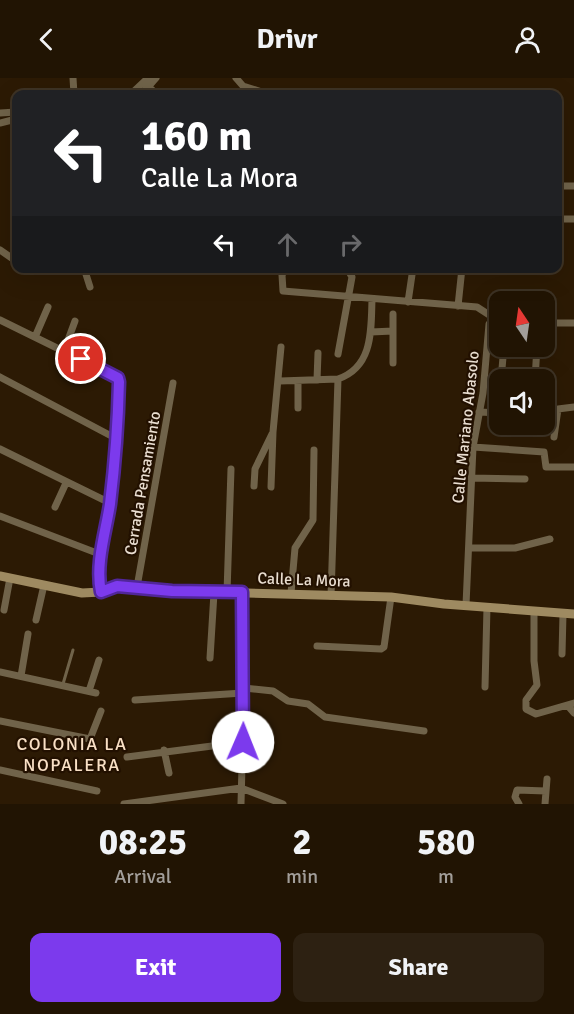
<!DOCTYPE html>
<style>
body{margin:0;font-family:Signika,sans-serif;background:#2d2112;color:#f1f3f6;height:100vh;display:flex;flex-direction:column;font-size:22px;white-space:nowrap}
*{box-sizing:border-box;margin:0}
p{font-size:20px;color:#a29e9a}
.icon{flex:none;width:33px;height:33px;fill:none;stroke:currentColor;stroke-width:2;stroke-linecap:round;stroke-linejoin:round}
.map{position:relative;height:726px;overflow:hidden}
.side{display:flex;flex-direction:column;background:#211403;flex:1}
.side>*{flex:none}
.top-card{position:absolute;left:12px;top:12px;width:550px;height:183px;border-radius:12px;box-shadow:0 6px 24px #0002,0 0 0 2px #3e3325;background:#202124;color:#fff;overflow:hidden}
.needle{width:39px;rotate:347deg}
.controls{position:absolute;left:489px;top:213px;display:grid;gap:12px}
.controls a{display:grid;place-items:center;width:66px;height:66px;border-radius:12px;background:#211403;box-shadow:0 6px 24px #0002,0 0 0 2px #3e3325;font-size:30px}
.pin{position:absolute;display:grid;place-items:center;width:51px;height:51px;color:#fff;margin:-26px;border:3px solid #fff;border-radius:50%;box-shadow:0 2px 6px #0007}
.me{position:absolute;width:66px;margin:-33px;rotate:1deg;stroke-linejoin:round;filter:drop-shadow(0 0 4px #0008)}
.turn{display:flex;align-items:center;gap:21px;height:126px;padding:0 30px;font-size:27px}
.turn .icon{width:78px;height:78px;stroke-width:2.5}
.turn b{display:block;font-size:42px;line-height:51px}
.lanes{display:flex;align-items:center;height:57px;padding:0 30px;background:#0003;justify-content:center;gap:30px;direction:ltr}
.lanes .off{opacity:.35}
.eta{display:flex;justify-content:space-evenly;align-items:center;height:102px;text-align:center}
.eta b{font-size:36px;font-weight:800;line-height:42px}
.primary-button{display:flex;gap:12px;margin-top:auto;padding:12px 30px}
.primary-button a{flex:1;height:69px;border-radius:12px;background:#7c3aed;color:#fff;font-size:24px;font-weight:800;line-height:69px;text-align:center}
.primary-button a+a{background:#2d2112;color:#f1f3f6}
header{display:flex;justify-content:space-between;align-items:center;height:78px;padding:0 30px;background:#211403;font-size:27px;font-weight:800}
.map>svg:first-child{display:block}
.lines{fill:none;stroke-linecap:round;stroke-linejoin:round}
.lane{stroke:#70634a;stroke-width:3}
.street{stroke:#70634a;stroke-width:7}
.secondary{stroke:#9e8a61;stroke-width:9}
.route-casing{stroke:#51269a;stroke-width:15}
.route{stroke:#7c3aed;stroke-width:10}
.labels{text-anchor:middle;stroke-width:4.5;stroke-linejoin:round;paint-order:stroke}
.street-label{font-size:16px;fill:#eaded1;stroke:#221000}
.neighbourhood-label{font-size:18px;letter-spacing:1.5px;fill:#f9e0c5;stroke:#221000}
</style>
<header><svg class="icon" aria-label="back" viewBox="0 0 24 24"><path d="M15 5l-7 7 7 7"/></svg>Drivr<svg class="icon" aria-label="person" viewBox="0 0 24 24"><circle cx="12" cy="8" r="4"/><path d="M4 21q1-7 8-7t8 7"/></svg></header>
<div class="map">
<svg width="574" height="726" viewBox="0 0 574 726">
<rect width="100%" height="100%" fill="#2c1a04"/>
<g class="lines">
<!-- lane -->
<path class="lane" d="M63,606L73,572"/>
<!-- street -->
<path class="street" d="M73,0L74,16
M236,0L243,8L268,16
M146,7L157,16
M131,16L148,0
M142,16L156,0
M0,35L16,34
M0,45L16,41
M558,108H574
M558,141H574
M0,172L16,183
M43,190H47
M84,190L90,209
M286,190L282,197L283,213L477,229L494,240
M335,190L348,192L352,199L338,276
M408,224L413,190
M458,228L462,190
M0,242L118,300C125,339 112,408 106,449C103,470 97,493 101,514
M544,245H574
M393,253V236
M371,254L393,253V285
M35,259L48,229
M64,273L75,243
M0,299L117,361
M317,302L318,275
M501,302L504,268
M535,302L537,268
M280,303L338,301
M298,303V330
M479,334L500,335
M544,338L556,339
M554,359L558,331L574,329
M473,369L544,374L546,389H574
M0,371L110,425
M471,400L525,401
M254,408L255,391L272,356
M271,409L273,354L281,269
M55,429L66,405
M0,438L102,477
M469,470H515L550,461
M137,509L173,305
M227,515L231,391
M291,515L295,470L313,442L314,372
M331,518L338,301C373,289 371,253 372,221
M466,527L473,369L483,315L489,246L494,240L500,242
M4,532L10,500
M534,534V583L537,607L526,622V631L536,636L574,625
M36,542L44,507
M317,568L381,571L384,569L391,519
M562,576L563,536
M210,580L214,515
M0,594L96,615
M21,598L28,556
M485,609L487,529
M244,610L273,613L288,623L308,626L325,639L424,653
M89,613L99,582
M135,622L243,615
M568,628L574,635
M0,643L90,661L101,633
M164,672L169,695
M127,679L243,664
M0,692L97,713
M124,726L241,710L283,726
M241,726L244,610L242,514
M519,726L515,719L517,712L546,713
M545,726L547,701"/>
<!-- secondary -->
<path class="secondary" d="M0,498L82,515L101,514L117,508L172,513L391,519L444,526L574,536"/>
</g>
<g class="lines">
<!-- route casing -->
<g class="route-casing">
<path id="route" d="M81,281L118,300L119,304C118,345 115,385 110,426C106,453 95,486 101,514L117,508L172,513L242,514L243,664"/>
</g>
<!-- route -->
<use href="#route" class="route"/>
</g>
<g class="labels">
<!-- street labels -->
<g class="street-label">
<text transform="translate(465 349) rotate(-84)" y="6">Calle Mariano Abasolo</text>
<text transform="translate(142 405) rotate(-80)" y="6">Cerrada Pensamiento</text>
<text transform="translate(304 501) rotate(2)" y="6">Calle La Mora</text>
</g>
<!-- neighbourhood labels -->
<g class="neighbourhood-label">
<text x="72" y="672">COLONIA LA<tspan x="72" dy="21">NOPALERA</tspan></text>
</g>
</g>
</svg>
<div class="controls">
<a><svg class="needle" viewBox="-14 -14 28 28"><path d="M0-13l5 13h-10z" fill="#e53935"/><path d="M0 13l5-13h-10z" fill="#a29e9a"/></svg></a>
<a><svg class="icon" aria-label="sound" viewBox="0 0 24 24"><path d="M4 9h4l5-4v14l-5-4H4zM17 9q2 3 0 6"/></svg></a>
</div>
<div class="pin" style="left:81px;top:281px;background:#d93025"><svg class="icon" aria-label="arrive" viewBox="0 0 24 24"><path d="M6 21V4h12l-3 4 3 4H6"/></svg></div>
<svg class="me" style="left:243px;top:664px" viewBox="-20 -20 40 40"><circle r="19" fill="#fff"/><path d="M0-13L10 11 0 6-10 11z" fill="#7c3aed"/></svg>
<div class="top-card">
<div class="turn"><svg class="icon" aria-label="left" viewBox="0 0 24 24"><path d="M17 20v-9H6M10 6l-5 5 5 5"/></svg><div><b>160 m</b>Calle La Mora</div></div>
<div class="lanes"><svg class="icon" aria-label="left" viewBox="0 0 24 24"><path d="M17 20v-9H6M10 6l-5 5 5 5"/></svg><svg class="icon off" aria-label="ahead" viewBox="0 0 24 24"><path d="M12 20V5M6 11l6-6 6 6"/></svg><svg class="icon off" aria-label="right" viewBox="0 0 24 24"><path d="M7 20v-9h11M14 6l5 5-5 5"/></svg></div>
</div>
</div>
<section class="side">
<div class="eta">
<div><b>08:25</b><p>Arrival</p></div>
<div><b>2</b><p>min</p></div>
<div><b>580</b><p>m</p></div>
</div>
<div class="primary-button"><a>Exit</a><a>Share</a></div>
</section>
